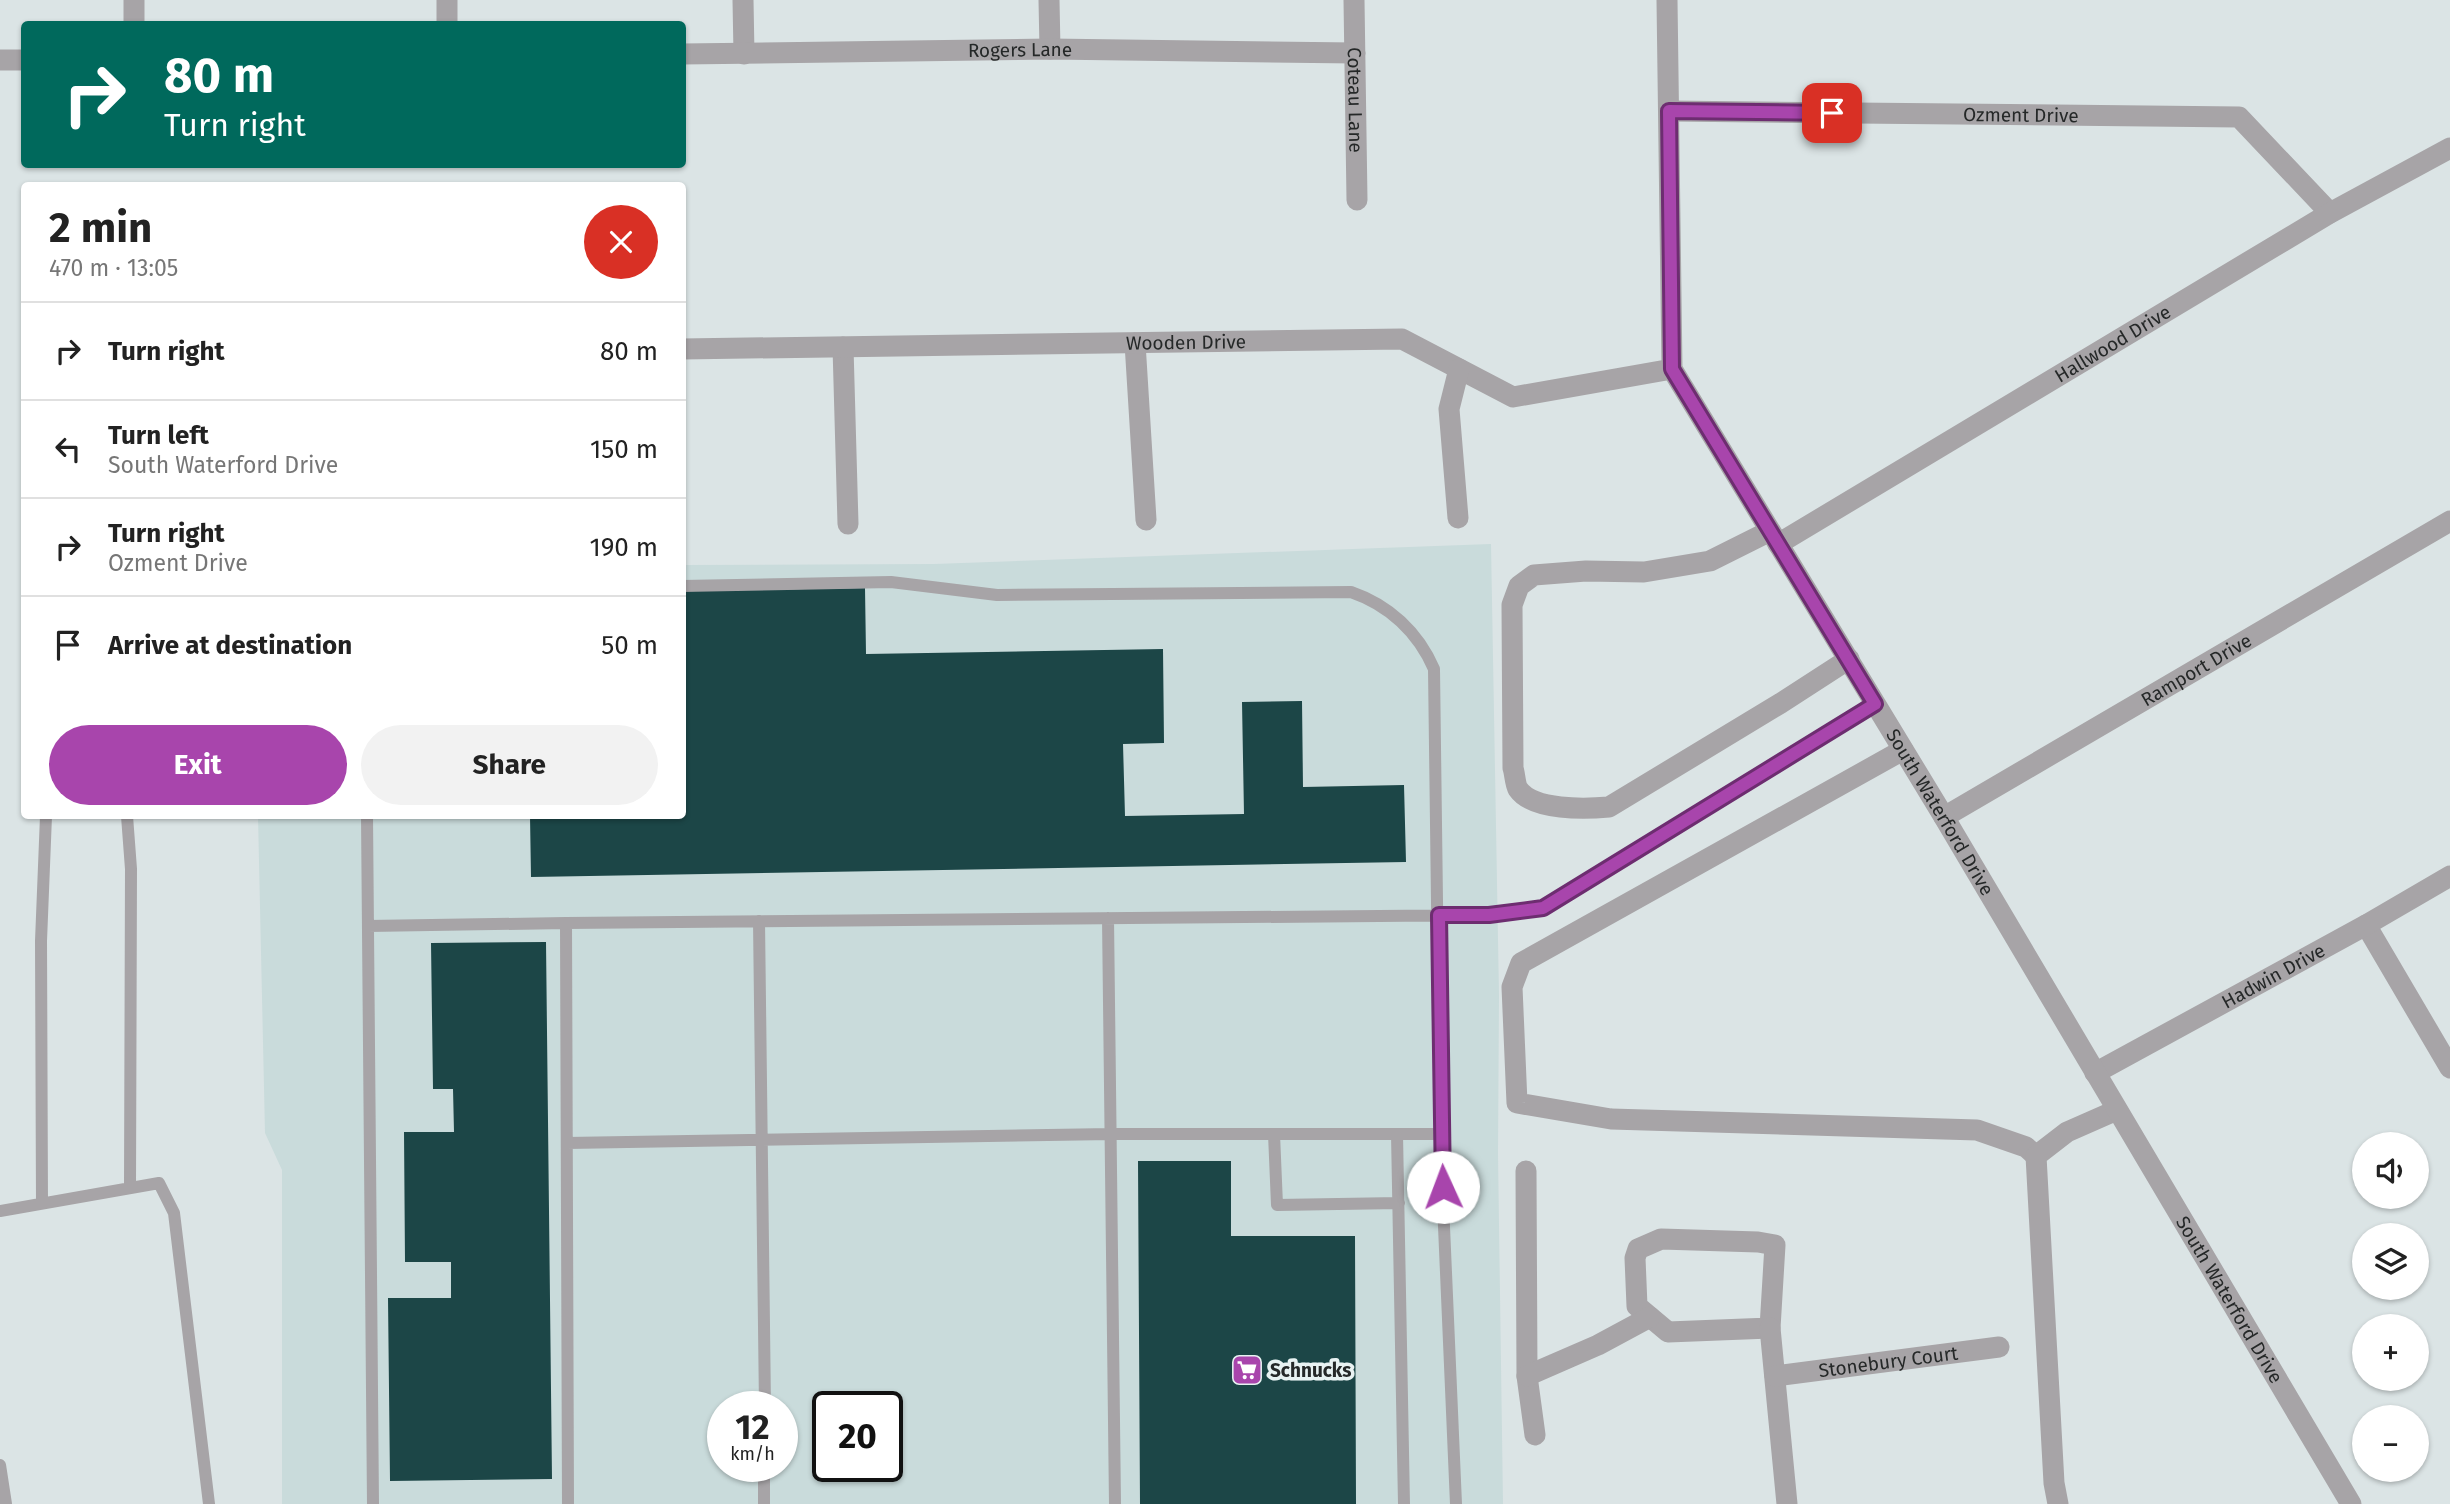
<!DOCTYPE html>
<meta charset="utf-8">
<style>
body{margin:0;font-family:"Fira Sans",sans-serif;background:#f2f2f2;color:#222;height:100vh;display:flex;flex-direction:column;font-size:26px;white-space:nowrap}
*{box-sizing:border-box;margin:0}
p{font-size:23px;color:#767676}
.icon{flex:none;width:38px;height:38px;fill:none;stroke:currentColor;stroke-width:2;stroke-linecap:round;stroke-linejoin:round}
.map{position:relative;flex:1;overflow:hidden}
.drawer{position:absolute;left:21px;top:182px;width:665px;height:637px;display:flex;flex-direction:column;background:#fff;border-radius:7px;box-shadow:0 2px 5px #0004}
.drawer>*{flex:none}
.banner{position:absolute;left:21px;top:21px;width:665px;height:147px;border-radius:7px;box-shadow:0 2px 5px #0004;background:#00695c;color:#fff;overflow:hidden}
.buttons{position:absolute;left:2352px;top:1132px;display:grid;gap:14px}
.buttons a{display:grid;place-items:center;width:77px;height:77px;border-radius:50%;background:#fff;box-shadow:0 2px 5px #0004;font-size:35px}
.speed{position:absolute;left:707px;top:1391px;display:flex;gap:14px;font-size:35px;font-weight:700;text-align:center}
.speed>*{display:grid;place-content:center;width:91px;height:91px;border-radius:50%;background:#fff;box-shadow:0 2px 5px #0004;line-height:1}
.speed small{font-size:18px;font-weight:400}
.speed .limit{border:4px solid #111;border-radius:10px;background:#fff;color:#111}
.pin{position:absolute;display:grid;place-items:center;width:60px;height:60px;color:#fff;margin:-30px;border-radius:14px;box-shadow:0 4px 10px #0006}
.me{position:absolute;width:77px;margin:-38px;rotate:358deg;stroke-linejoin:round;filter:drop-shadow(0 0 5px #0008)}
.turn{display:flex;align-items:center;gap:24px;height:147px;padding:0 28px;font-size:32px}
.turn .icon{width:91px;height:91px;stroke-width:2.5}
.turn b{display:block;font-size:49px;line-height:60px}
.round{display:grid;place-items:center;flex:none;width:74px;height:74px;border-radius:37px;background:#f2f2f2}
.summary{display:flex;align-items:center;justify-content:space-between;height:119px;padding:0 28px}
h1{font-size:42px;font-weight:700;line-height:52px}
.cta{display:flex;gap:14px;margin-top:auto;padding:14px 28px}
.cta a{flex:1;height:80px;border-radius:42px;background:#a845ac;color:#fff;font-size:28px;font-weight:700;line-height:80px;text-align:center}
.cta a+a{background:#f2f2f2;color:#222}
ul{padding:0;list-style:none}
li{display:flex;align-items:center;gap:21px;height:98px;padding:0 28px;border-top:2px solid #e0e0e0}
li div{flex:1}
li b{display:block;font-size:26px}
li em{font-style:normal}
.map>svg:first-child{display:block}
.built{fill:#c9dbdb;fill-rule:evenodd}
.building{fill:#1c4647}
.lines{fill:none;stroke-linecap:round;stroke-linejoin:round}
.service{stroke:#a7a4a7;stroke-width:12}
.minor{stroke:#a7a4a7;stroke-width:21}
.tertiary{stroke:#a7a4a7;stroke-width:21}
.route-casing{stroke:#6d2d70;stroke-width:18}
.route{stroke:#a845ac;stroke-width:12}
.labels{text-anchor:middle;stroke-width:7;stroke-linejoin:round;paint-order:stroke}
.street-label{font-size:19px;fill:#252828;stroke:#e8f2f2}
.poi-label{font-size:19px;font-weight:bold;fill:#252828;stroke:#e8f2f2;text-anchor:start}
</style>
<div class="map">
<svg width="2450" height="1504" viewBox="0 0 2450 1504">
<rect width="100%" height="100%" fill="#dbe4e5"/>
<!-- built -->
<path class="built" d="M1491,544L1499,995L1498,1154L1503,1504H282V1170L265,1133L258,816H682L683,565L934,564ZM723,1407H782V1466H723ZM828,1407H887V1466H828Z"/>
<!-- building -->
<path class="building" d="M865,588L866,654L1163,649L1164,743L1123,744L1125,816L1244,814L1242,702L1302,701L1303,787L1404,785L1406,862L531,877L530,816H682V591Z
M546,942L552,1479L390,1481L388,1298H451V1262H405L404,1132H454L453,1089H433L431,943Z
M1138,1161H1231V1236H1355L1356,1504H1140Z"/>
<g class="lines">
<!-- service -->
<path class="service" d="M682,586L891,582L997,595L1351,592C1389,605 1418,632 1434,669L1440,1134L1456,1504
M127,816L131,869L130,1188
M367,816L373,1504
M1108,918L1115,1504
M759,921L765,1407
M368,926L566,923
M1274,1134L1277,1205L1399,1203
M1397,1134L1404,1504
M567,1143L1111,1134H1440
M42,1203L41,941L46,816
M0,1211L159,1183L174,1213L209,1504
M0,1465L6,1504
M568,1504L566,923L1488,915L1543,908L1876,704
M764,1504V1466"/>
<!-- minor -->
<g class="minor">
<path d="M134,0V24"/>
<path d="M447,0V24"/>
<path d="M743,0L744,54"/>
<path d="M1049,0L1050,49"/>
<path id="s1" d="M1354,0L1357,200"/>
<path id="s2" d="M682,54L1050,49L1355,53"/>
<path d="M0,60H24"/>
<path id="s3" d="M1669,111L2239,117L2330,213"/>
<path d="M1135,343L1146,520"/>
<path d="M843,347L848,524"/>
<path id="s4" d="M682,349L1402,339L1513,397L1672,369"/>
<path d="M1458,518L1449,409L1459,369"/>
<path d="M1770,531L1710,561L1644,572L1586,571L1534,575L1519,586L1512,605L1513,768C1515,774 1515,784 1518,789C1533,811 1586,809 1609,807L1781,703L1849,659"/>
<path id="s5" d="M1778,544L2330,213L2450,148"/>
<path d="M1903,750L1521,963L1512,987L1517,1103L1611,1119L1977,1130L2026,1147L2036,1156"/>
<path id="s6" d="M1944,817L2450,521"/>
<path d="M2366,925L2450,1068"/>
<path id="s7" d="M2095,1073L2366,925L2450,876"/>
<path d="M1526,1171L1527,1376L1535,1435"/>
<path d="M1661,1239L1758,1242L1775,1245L1770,1328L1668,1332L1637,1306L1635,1258L1638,1249Z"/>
<path d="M1770,1328L1787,1504"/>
<path d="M1527,1376L1598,1345L1650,1317"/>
<path id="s8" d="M1775,1376L1999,1347"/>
<path d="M2058,1504L2054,1483L2036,1156L2067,1132L2117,1110"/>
</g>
<!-- tertiary -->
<path class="tertiary" id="s9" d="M1667,0L1672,369L1944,817L2351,1504"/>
</g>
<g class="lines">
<!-- route casing -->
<g class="route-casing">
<path id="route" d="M1443,1187L1439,915H1489L1543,908L1875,704L1672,369L1669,111L1832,113"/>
</g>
<!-- route -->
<use href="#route" class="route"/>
</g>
<!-- icons -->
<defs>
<g id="supermarket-square" transform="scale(1.575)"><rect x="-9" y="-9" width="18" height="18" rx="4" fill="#a845ac" stroke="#e8f2f2"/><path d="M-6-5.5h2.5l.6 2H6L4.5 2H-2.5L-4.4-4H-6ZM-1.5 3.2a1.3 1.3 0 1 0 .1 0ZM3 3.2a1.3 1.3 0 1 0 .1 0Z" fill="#fff"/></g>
</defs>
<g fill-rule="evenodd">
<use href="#supermarket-square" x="1247" y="1370"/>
</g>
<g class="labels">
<!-- street labels -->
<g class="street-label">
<text dy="7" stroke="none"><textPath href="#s2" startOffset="338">Rogers Lane</textPath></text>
<text dy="7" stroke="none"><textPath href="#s1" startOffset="100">Coteau Lane</textPath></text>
<text dy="7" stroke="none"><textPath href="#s3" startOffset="352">Ozment Drive</textPath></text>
<text dy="7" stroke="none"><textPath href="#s4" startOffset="504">Wooden Drive</textPath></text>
<text dy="7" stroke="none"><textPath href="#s5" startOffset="390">Hallwood Drive</textPath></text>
<text dy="7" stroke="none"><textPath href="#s6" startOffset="292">Ramport Drive</textPath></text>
<text dy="7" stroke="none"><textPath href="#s9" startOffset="887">South Waterford Drive</textPath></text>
<text dy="7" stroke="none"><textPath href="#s7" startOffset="203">Hadwin Drive</textPath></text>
<text dy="7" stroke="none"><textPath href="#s9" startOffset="1454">South Waterford Drive</textPath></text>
<text dy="7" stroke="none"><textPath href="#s8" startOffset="114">Stonebury Court</textPath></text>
</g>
<!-- poi labels -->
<g class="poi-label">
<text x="1270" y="1377">Schnucks</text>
</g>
</g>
</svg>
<div class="buttons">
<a><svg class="icon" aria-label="sound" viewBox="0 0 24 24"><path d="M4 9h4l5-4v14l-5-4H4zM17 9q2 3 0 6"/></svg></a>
<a><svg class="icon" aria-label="layers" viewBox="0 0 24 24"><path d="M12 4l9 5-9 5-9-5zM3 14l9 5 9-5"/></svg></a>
<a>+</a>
<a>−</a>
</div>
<div class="speed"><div>12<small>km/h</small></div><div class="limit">20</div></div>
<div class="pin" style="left:1832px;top:113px;background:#d93025"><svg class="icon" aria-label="arrive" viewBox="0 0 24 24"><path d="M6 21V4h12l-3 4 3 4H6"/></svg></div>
<svg class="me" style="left:1443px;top:1187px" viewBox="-20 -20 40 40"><circle r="19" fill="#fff"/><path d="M0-13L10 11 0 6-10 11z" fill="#a845ac"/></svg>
<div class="banner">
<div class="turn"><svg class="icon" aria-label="right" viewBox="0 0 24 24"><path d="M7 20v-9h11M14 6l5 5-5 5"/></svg><div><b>80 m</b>Turn right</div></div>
</div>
<section class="drawer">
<div class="summary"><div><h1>2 min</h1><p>470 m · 13:05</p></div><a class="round" style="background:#d93025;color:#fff"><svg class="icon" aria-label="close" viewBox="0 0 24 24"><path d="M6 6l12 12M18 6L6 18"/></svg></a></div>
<ul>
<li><svg class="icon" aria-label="right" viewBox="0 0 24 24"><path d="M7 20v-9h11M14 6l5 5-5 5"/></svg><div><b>Turn right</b></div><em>80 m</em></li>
<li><svg class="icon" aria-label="left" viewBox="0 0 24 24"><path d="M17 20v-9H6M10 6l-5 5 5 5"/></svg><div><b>Turn left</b><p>South Waterford Drive</p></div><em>150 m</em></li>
<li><svg class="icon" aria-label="right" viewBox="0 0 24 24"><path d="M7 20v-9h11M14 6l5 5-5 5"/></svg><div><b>Turn right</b><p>Ozment Drive</p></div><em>190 m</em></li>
<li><svg class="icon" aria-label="arrive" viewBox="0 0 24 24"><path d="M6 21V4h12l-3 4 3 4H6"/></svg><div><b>Arrive at destination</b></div><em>50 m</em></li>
</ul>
<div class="cta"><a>Exit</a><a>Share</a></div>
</section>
</div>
